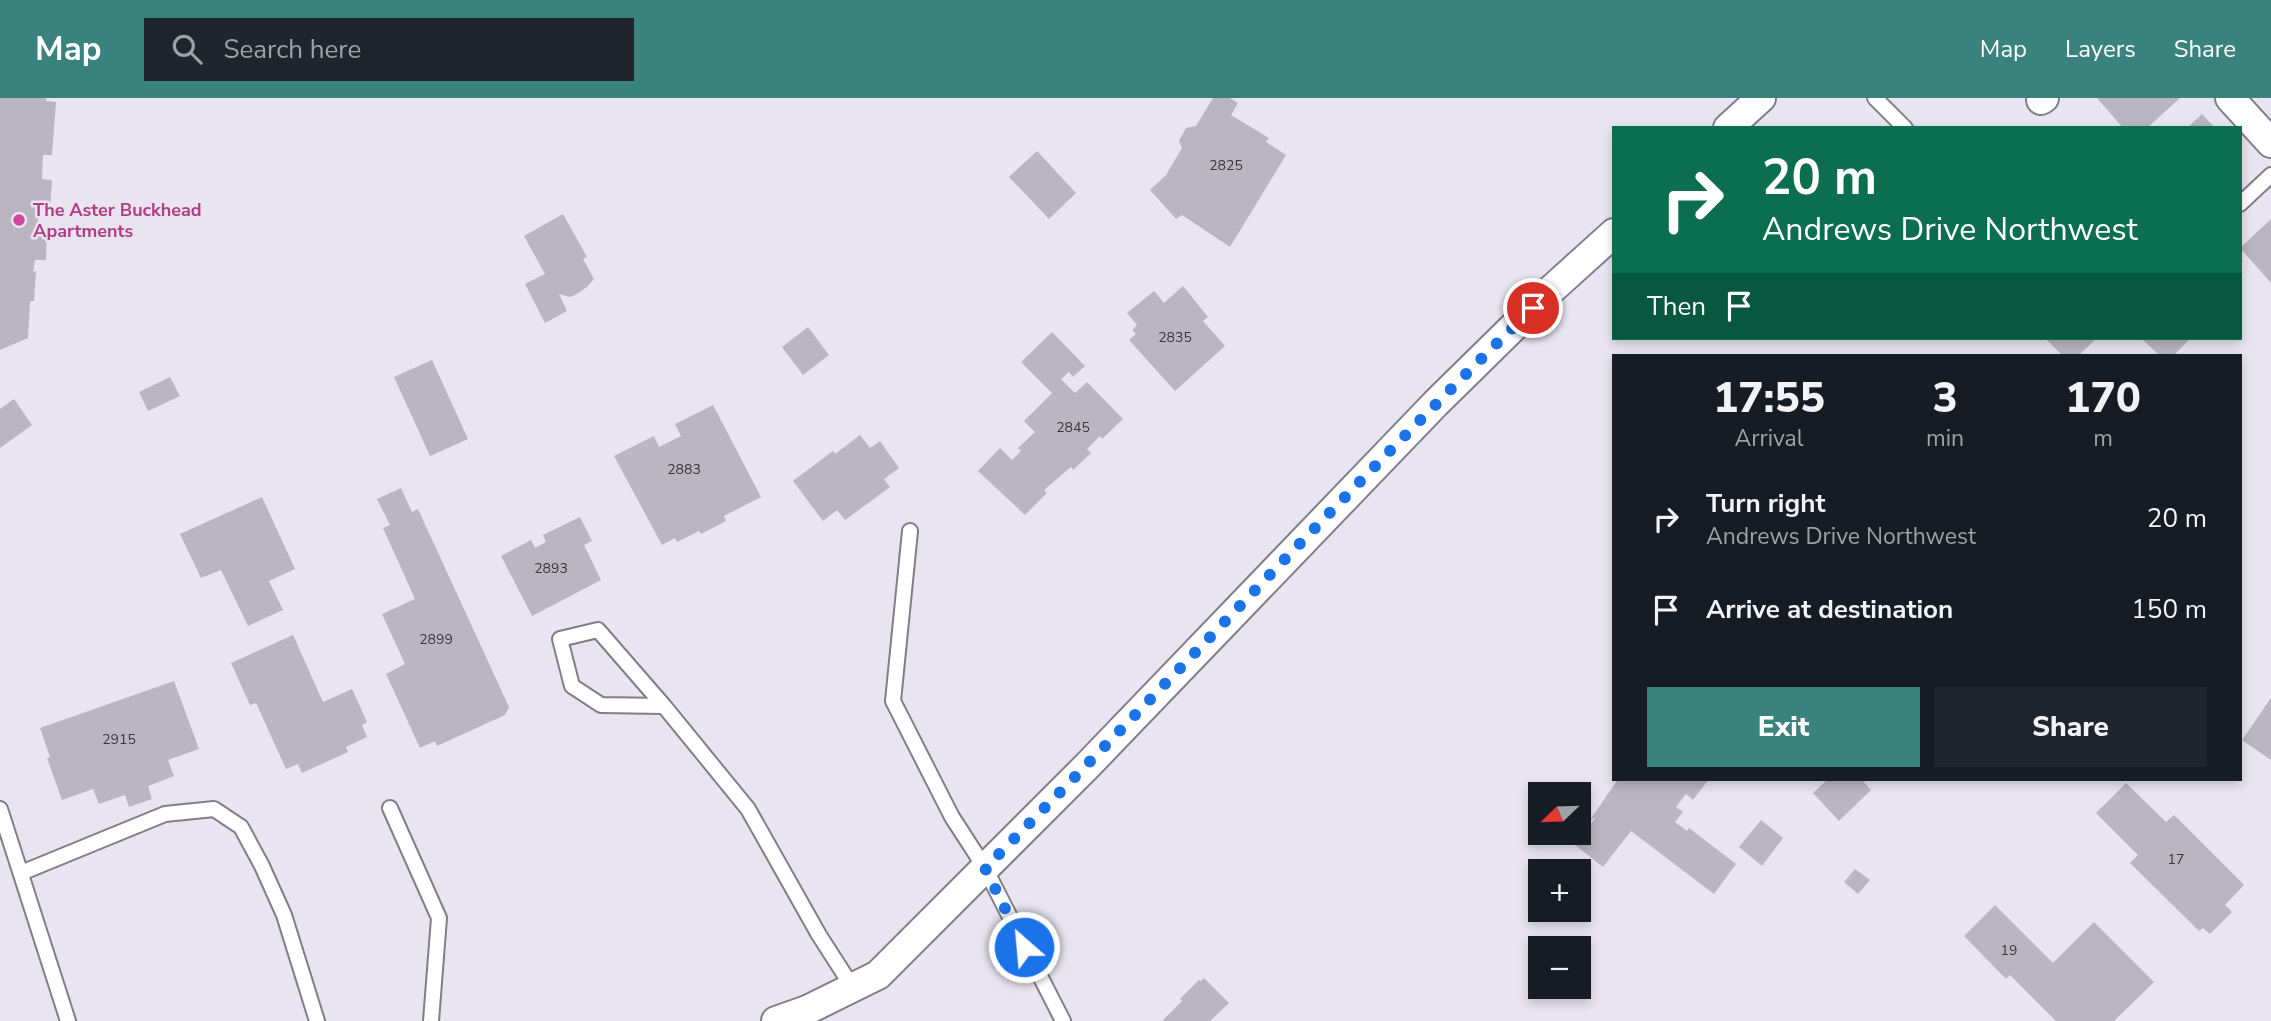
<!DOCTYPE html>
<meta charset="utf-8">
<style>
body{margin:0;font-family:"Nunito Sans",sans-serif;background:#20242c;color:#f1f3f6;height:100vh;display:flex;flex-direction:column;font-size:26px;white-space:nowrap}
*{box-sizing:border-box;margin:0}
p{font-size:23px;color:#9ea1a6}
.icon{flex:none;width:38px;height:38px;fill:none;stroke:currentColor;stroke-width:2;stroke-linecap:round;stroke-linejoin:round}
.map{position:relative;flex:1;overflow:hidden}
.side{position:absolute;left:1612px;top:256px;width:630px;height:427px;display:flex;flex-direction:column;background:#171b24;border-radius:0px;box-shadow:0 4px 10px #0003}
.side>*{flex:none}
.guide{position:absolute;left:1612px;top:28px;width:630px;height:214px;border-radius:0px;box-shadow:0 4px 10px #0003;background:#0b6e4f;color:#fff;overflow:hidden}
.needle{width:46px;rotate:247deg}
.buttons{position:absolute;left:1528px;top:684px;display:grid;gap:14px}
.buttons a{display:grid;place-items:center;width:63px;height:63px;border-radius:0px;background:#171b24;box-shadow:0 4px 10px #0003;font-size:35px}
.pin{position:absolute;display:grid;place-items:center;width:60px;height:60px;color:#fff;margin:-30px;border:4px solid #fff;border-radius:50%;box-shadow:0 2px 7px #0007}
.me{position:absolute;width:77px;margin:-38px;rotate:333deg;stroke-linejoin:round;filter:drop-shadow(0 0 5px #0008)}
.turn{display:flex;align-items:center;gap:24px;height:147px;padding:0 35px;font-size:32px}
.turn .icon{width:91px;height:91px;stroke-width:2.5}
.turn b{display:block;font-size:49px;line-height:60px}
.then{display:flex;align-items:center;height:66px;padding:0 35px;background:#0003;gap:14px;font-size:26px}
.eta{display:flex;justify-content:space-evenly;align-items:center;height:119px;text-align:center}
.eta b{font-size:42px;font-weight:800;line-height:49px}
.cta{display:flex;gap:14px;margin-top:auto;padding:14px 35px}
.cta a{flex:1;height:80px;border-radius:0px;background:#3a827e;color:#fff;font-size:28px;font-weight:800;line-height:80px;text-align:center}
.cta a+a{background:#20242c;color:#f1f3f6}
ul{padding:0;list-style:none}
li{display:flex;align-items:center;gap:21px;height:91px;padding:0 35px}
li div{flex:1}
li b{display:block;font-size:26px}
li em{font-style:normal}
header{display:flex;align-items:center;gap:42px;box-sizing:border-box;height:98px;padding:0 35px;background:#3a827e;color:#fff}
header strong{font-size:33px}
nav{display:flex;gap:38px;margin-inline-start:auto;font-size:24px}
.search{width:490px;height:63px;background:#20242c;display:flex;align-items:center;gap:18px;box-sizing:border-box;padding:0 24px;border-radius:0px;color:#9ea1a6;font-size:26px}
.map>svg:first-child{display:block}
.building{fill:#b9b6c1}
.lines{fill:none;stroke-linecap:round;stroke-linejoin:round}
.service-casing{stroke:#807e88;stroke-width:18}
.minor-casing{stroke:#807e88;stroke-width:32}
.service{stroke:#fff;stroke-width:14}
.minor{stroke:#fff;stroke-width:28}
.route{stroke:#1a73e8;stroke-width:12;stroke-dasharray:0 21.6}
.hotel-dot{fill:#d1479c;stroke:#e8e5f0;stroke-width:2.5}
.labels{text-anchor:middle;stroke-width:5;stroke-linejoin:round;paint-order:stroke}
.number-label{font-size:14px;fill:#39373c}
.hotel-label{font-size:18px;font-weight:bold;fill:#b23c85;stroke:#e8e5f0;text-anchor:start}
</style>
<header>
<strong>Map</strong>
<div class="search"><svg class="icon" aria-label="search" viewBox="0 0 24 24"><circle cx="10" cy="10" r="6"/><path d="M15 15l6 6"/></svg>Search here</div>
<nav><a>Map</a><a>Layers</a><a>Share</a></nav>
</header>
<div class="map">
<svg width="2271" height="923" viewBox="0 0 2271 923">
<rect width="100%" height="100%" fill="#e8e5f0"/>
<!-- building -->
<path class="building" d="M0,0H46V3L56,4L52,57H43L42,81L52,82L50,111L39,110L37,133L47,134L46,162H35L33,174L36,173L34,203H30L28,240L0,252Z
M1213,0H1230L1238,5L1231,17L1269,40L1266,44L1286,57L1230,149L1182,117L1176,121L1150,92L1166,77L1182,50L1179,43L1186,30L1196,28Z
M2097,0H2180L2147,30H2123Z
M2202,16L2215,30H2187Z
M1037,53L1076,95L1049,121L1009,79Z
M563,116L587,159L583,161L594,181L587,189L575,197L570,199L559,196L567,213L545,225L525,186L545,176L524,138Z
M2271,121V185L2240,150Z
M1183,188L1208,219L1203,223L1225,248L1175,293L1129,242L1136,236L1132,232L1137,227L1127,215L1154,193L1164,205Z
M808,229L829,257L803,277L782,249Z
M1052,234L1085,268L1073,279L1069,274L1061,281L1075,295L1087,284L1123,321L1102,341L1100,338L1087,351L1091,355L1073,372L1071,369L1044,392L1047,395L1025,417L978,373L1000,350L1012,362L1021,353L1018,350L1035,334L1024,323L1052,295L1021,264Z
M2045,240H2097L2079,257H2062Z
M2141,240H2191L2174,257H2159Z
M432,262L468,341L430,358L394,279Z
M170,279L180,298L148,313L139,294Z
M14,301L32,327L0,350V311Z
M713,307L761,399L724,418L726,423L701,436L699,433L677,444L675,440L662,447L614,358L654,338L659,349L681,338L675,326Z
M860,337L870,350L880,343L899,370L884,381L890,389L845,422L837,412L823,423L793,383L833,353L835,356Z
M401,390L412,414L418,411L509,609L505,617L437,648L435,643L420,650L386,576L405,566L382,516L415,501L383,430L390,427L377,401Z
M262,399L295,471L269,483L283,512L248,528L221,472L201,480L180,436Z
M580,419L592,443L584,447L601,482L532,518L501,458L531,442L535,450L546,444L543,437Z
M293,537L323,604L352,591L367,624L362,627L367,639L346,649L348,654L302,675L298,666L286,671L256,605L250,607L231,565Z
M174,583L199,651L168,662L174,678L148,688L152,701L129,709L125,697L99,706L93,691L62,702L47,660L50,659L40,630Z
M2271,600V662L2242,642Z
M1618,681H1709L1693,702L1686,696L1676,709L1683,714L1675,724L1687,733L1689,730L1736,766L1714,796L1631,733L1603,769L1575,747L1596,719L1590,722Z
M1828,681H1861L1871,692L1839,723L1813,695Z
M2126,685L2166,724L2174,717L2244,787L2225,807L2232,814L2210,836L2203,830L2199,833L2130,765L2138,757L2096,715Z
M1761,722L1783,740L1762,768L1739,749Z
M1855,771L1870,782L1858,796L1844,784Z
M1995,807L2053,865L2094,824L2154,884L2114,923H2056L2010,877L2006,881L1964,838Z
M1204,880L1229,905L1210,923H1162L1182,903L1180,901L1199,882L1201,883Z"/>
<g class="lines">
<!-- service casing -->
<g class="service-casing">
<path id="service" d="M1875,0L1905,30
M2240,106L2271,77
M910,433L893,603L952,719L985,770L1063,923
M664,608L601,607L572,588L560,541L598,532L664,608L748,711L819,837L853,890
M390,710L439,820L431,923
M0,711L68,923
M21,775L165,716L214,711L241,729L262,768L284,817L317,923"/>
</g>
<!-- minor casing -->
<g class="minor-casing">
<path id="minor" d="M2230,0L2271,45
M2041,2L2044,0
M1728,30L1761,0
M776,923L807,912L878,877L1089,666L1436,305L1552,191L1614,135"/>
</g>
<!-- service -->
<use href="#service" class="service"/>
<!-- minor -->
<use href="#minor" class="minor"/>
</g>
<g class="lines">
<!-- route -->
<path class="route" d="M1024,849L985,770C1170,585 1346,392 1533,210"/>
</g>
<!-- markers -->
<circle class="hotel-dot" cx="19" cy="122" r="7"/>
<g class="labels">
<!-- number labels -->
<g class="number-label">
<text x="1226" y="72">2825</text>
<text x="1175" y="244">2835</text>
<text x="1073" y="334">2845</text>
<text x="684" y="376">2883</text>
<text x="551" y="475">2893</text>
<text x="436" y="546">2899</text>
<text x="119" y="646">2915</text>
<text x="2176" y="766">17</text>
<text x="2009" y="857">19</text>
</g>
<!-- hotel labels -->
<g class="hotel-label">
<text x="33" y="118">The Aster Buckhead<tspan x="33" dy="21">Apartments</tspan></text>
</g>
</g>
</svg>
<div class="buttons">
<a><svg class="needle" viewBox="-14 -14 28 28"><path d="M0-13l5 13h-10z" fill="#e53935"/><path d="M0 13l5-13h-10z" fill="#9ea1a6"/></svg></a>
<a>+</a>
<a>−</a>
</div>
<div class="pin" style="left:1533px;top:210px;background:#d93025"><svg class="icon" aria-label="arrive" viewBox="0 0 24 24"><path d="M6 21V4h12l-3 4 3 4H6"/></svg></div>
<svg class="me" style="left:1024px;top:849px" viewBox="-20 -20 40 40"><circle r="17" fill="#1a73e8" stroke="#fff" stroke-width="3"/><path d="M0-11L8 9 0 5-8 9z" fill="#fff"/></svg>
<div class="guide">
<div class="turn"><svg class="icon" aria-label="right" viewBox="0 0 24 24"><path d="M7 20v-9h11M14 6l5 5-5 5"/></svg><div><b>20 m</b>Andrews Drive Northwest</div></div>
<div class="then">Then<svg class="icon" aria-label="arrive" viewBox="0 0 24 24"><path d="M6 21V4h12l-3 4 3 4H6"/></svg></div>
</div>
<section class="side">
<div class="eta">
<div><b>17:55</b><p>Arrival</p></div>
<div><b>3</b><p>min</p></div>
<div><b>170</b><p>m</p></div>
</div>
<ul>
<li><svg class="icon" aria-label="right" viewBox="0 0 24 24"><path d="M7 20v-9h11M14 6l5 5-5 5"/></svg><div><b>Turn right</b><p>Andrews Drive Northwest</p></div><em>20 m</em></li>
<li><svg class="icon" aria-label="arrive" viewBox="0 0 24 24"><path d="M6 21V4h12l-3 4 3 4H6"/></svg><div><b>Arrive at destination</b></div><em>150 m</em></li>
</ul>
<div class="cta"><a>Exit</a><a>Share</a></div>
</section>
</div>
